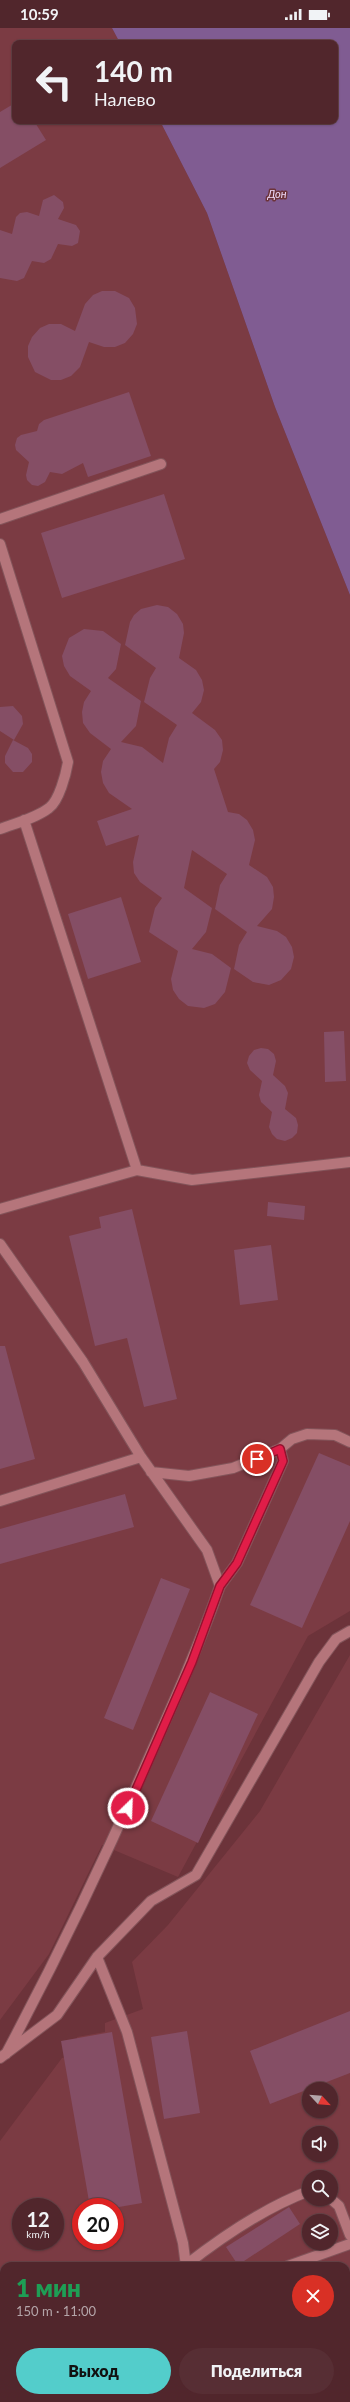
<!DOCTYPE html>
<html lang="ru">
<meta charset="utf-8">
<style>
body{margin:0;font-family:Lato,sans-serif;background:#572e34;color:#f1f3f6;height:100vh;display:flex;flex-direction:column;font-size:15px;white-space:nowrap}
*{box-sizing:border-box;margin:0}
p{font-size:13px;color:#b4a5a9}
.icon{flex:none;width:22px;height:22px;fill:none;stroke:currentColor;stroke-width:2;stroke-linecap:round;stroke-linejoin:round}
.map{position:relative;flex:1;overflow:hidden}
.side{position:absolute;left:0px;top:2234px;width:350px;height:140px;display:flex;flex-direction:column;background:#51262c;border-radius:12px 12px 0 0;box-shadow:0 1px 3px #0004,0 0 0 1px #674348}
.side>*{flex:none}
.hud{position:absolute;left:12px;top:12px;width:326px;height:84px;border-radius:8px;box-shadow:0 1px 3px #0004,0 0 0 1px #674348;background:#51262c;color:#f1f3f6;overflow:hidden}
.needle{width:26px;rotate:116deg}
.fabs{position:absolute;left:302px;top:2054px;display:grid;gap:8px}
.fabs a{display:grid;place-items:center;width:36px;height:36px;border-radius:50%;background:#51262c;box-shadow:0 1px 3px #0004,0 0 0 1px #674348;font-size:20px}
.speed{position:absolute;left:12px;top:2170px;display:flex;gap:8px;font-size:20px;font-weight:700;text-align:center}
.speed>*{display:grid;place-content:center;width:52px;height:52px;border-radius:50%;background:#51262c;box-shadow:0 1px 3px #0004,0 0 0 1px #674348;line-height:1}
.speed small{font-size:10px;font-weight:400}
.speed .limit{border:6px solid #d22;background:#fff;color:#111}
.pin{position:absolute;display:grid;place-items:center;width:34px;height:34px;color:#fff;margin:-17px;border:2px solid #fff;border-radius:50%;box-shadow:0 1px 4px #0007}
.me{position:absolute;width:44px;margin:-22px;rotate:24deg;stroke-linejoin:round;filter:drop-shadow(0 0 3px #0008)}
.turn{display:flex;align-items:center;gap:14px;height:84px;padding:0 16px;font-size:18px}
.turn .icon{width:52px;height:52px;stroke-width:2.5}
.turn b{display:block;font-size:28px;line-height:34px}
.round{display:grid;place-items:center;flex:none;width:42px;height:42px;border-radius:21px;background:#572e34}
.overview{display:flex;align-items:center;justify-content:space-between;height:68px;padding:0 16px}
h1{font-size:24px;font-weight:800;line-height:30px;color:#1e9e55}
.primary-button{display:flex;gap:8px;margin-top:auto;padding:8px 16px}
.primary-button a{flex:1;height:46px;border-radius:24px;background:#53cdcb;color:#111;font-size:16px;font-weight:800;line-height:46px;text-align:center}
.primary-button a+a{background:#572e34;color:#f1f3f6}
.status{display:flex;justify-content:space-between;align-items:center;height:28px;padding:0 20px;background:#51262c;direction:ltr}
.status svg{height:11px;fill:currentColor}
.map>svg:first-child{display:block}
.built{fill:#7b3b43;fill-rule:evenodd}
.water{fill:#805c92}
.building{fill:#854e65}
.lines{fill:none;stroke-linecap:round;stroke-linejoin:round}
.minor-casing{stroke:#83545a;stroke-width:12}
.minor{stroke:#b5757b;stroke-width:10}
.route-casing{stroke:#92132f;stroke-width:10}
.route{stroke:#e11d48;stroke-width:7}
.labels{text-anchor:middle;stroke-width:3;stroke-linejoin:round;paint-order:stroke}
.water-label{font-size:11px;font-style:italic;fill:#edd8f8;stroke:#6c333a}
</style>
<div class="status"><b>10:59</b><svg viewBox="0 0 49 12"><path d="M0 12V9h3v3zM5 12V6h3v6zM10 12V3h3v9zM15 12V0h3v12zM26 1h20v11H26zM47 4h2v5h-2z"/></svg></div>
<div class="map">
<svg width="350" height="2374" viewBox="0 0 350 2374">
<rect width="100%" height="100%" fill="#6c333a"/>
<!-- built -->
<path class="built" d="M0,0H112L120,15H15V93H160L207,185L275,379L350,567V1583L308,1608L178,1849L102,1817L49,1926L0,1992Z
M350,1627V2374H0V2113L62,2030L79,2026L77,2009L105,2004V1995L143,1981L132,1934L168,1897L260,1783ZM309,2061H331V2083H309ZM309,2105H331V2127H309ZM309,2149H331V2171H309ZM21,2179H55V2213H21ZM81,2179H115V2213H81ZM309,2193H331V2215H309ZM4,2238H346V2370H4Z"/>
<!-- water -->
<path class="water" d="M112,0H350V567L275,379L207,185L160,93H335V15H120Z"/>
<!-- building -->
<path class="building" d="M15,75V93H34L46,112L0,140V84Z
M54,167L63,174L64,180L58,191L76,197L80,203L78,215L72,218L58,216L51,231L44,235L32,233L24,250L17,253L0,250V202L12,206L16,189L20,185L27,184L39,188L43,172Z
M102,263H115L129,270L135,280L137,296L133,306L125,315L115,319H104L89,314L80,339L71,348L61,352H51L35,344L28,329V318L32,309L40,300L49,296H61L75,303L85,276L93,267Z
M129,364L151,428L88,449L83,435L62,446L50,444L45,454L38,458L32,457L27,452L26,447L29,434L16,422L15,417L17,410L21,407L37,403L39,396L44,392Z
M164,466L185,531L62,570L41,505Z
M157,577L168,579L177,586L183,596L184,605L179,630L196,642L202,652L204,662L201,674L192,685L215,702L222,712L223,722L220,734L214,741L228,784L239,786L247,792L253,802L255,812L249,837L267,849L273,859L274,869L272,881L257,898L277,903L286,909L292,919L294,929L291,941L281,952L269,957L253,954L234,941L239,917L247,904L215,881L220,857L227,846L192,822L184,860L212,880L206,904L192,921L212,926L231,940L225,964L215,976L204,980L188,978L179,971L173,962L171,951L178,923L149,904L155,880L162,870L140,854L134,845L133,834L139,807L106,818L97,793L132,781L109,765L103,755L101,744L103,733L111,721L90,705L83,695L82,684L84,674L91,663L70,648L64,638L62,628L69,610L84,601L103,603L121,616L116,641L108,650L141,673L136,698L121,714L142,719L163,735L169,710L177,697L144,674L150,650L156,640L125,617L130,594L134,587L141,581Z
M13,678L22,688L23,696L14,712L0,703V679Z
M13,712L28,720L32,726V734L23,744H13L5,735V728Z
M121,869L141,934L88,951L68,886Z
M344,1003L346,1053L325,1054L324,1004Z
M261,1020L268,1021L274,1026L276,1033L273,1047L285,1058L288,1065L285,1081L296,1090L298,1097L297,1105L292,1110L285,1113L277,1111L272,1106L269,1099L272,1084L261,1074L259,1067L262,1053L250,1042L247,1035L249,1028L254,1022Z
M268,1174L305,1178L304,1192L267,1188Z
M132,1181L177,1371L144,1379L127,1310L95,1318L69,1208L101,1200L99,1189Z
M271,1217L278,1272L240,1277L234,1222Z
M0,1318H5L35,1431L0,1441Z
M319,1425L350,1438V1493L302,1600L250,1577Z
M125,1466L134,1499L0,1536V1501Z
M161,1550L190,1561L133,1702L104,1690Z
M210,1664L258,1686L198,1815L151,1793Z
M350,1983V2045L270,2076L250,2023Z
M187,2003L200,2085L164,2091L151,2009Z
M112,2004L142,2175L119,2179H90L61,2013Z
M289,2179L300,2196L238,2237L226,2219Z"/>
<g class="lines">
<!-- minor casing -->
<g class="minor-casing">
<path id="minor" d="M0,491L161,436
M0,516L68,734C66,746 59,773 49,780C36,790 16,795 0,801
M24,792L137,1142
M0,1181L137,1142L192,1152L350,1134
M0,1216L83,1334L141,1429L207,1522L220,1558C199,1618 173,1676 147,1734C104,1833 57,1930 6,2026
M151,1444L189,1448L233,1440L280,1421L292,1411L307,1406L335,1407L350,1414
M0,1473L141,1429
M220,1558L237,1535L283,1433L280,1421
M97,1929L127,2004L183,2215L186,2238
M0,2030L57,1987L97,1929L151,1873L196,1847L319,1634L336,1611L350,1603
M331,2171L339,2178L350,2207
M186,2237C223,2208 264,2180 309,2163
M288,2238L350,2216
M91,2374L95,2370"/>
</g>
<!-- minor -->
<use href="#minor" class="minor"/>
</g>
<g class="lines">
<!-- route casing -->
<g class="route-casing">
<path id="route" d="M128,1780L192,1634L220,1558L237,1535L283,1433L280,1421L257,1431"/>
</g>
<!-- route -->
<use href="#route" class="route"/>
</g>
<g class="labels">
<!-- water labels -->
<g class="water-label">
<text x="277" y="170">Дон</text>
</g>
</g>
</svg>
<div class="fabs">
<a><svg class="needle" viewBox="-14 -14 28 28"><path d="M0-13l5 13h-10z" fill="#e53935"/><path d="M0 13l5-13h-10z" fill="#b4a5a9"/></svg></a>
<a><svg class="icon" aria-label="sound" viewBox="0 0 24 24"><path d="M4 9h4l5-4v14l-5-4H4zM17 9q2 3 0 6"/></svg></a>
<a><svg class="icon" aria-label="search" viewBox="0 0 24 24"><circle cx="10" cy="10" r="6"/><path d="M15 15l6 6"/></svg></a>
<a><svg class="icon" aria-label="layers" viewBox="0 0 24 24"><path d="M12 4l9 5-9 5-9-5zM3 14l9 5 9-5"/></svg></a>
</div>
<div class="speed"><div>12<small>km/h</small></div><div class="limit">20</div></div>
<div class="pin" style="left:257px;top:1431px;background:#d93025"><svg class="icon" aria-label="arrive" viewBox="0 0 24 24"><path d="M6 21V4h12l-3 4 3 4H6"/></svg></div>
<svg class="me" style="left:128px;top:1780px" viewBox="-20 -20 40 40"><circle r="17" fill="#e11d48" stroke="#fff" stroke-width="3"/><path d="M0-11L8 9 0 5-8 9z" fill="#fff"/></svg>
<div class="hud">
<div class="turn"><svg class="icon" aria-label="left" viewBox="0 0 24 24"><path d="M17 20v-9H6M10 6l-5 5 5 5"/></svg><div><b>140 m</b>Налево</div></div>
</div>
<section class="side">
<div class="overview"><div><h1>1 мин</h1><p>150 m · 11:00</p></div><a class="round" style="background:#d93025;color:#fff"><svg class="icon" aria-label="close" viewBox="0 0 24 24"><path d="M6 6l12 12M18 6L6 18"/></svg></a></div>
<div class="primary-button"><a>Выход</a><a>Поделиться</a></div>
</section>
</div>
